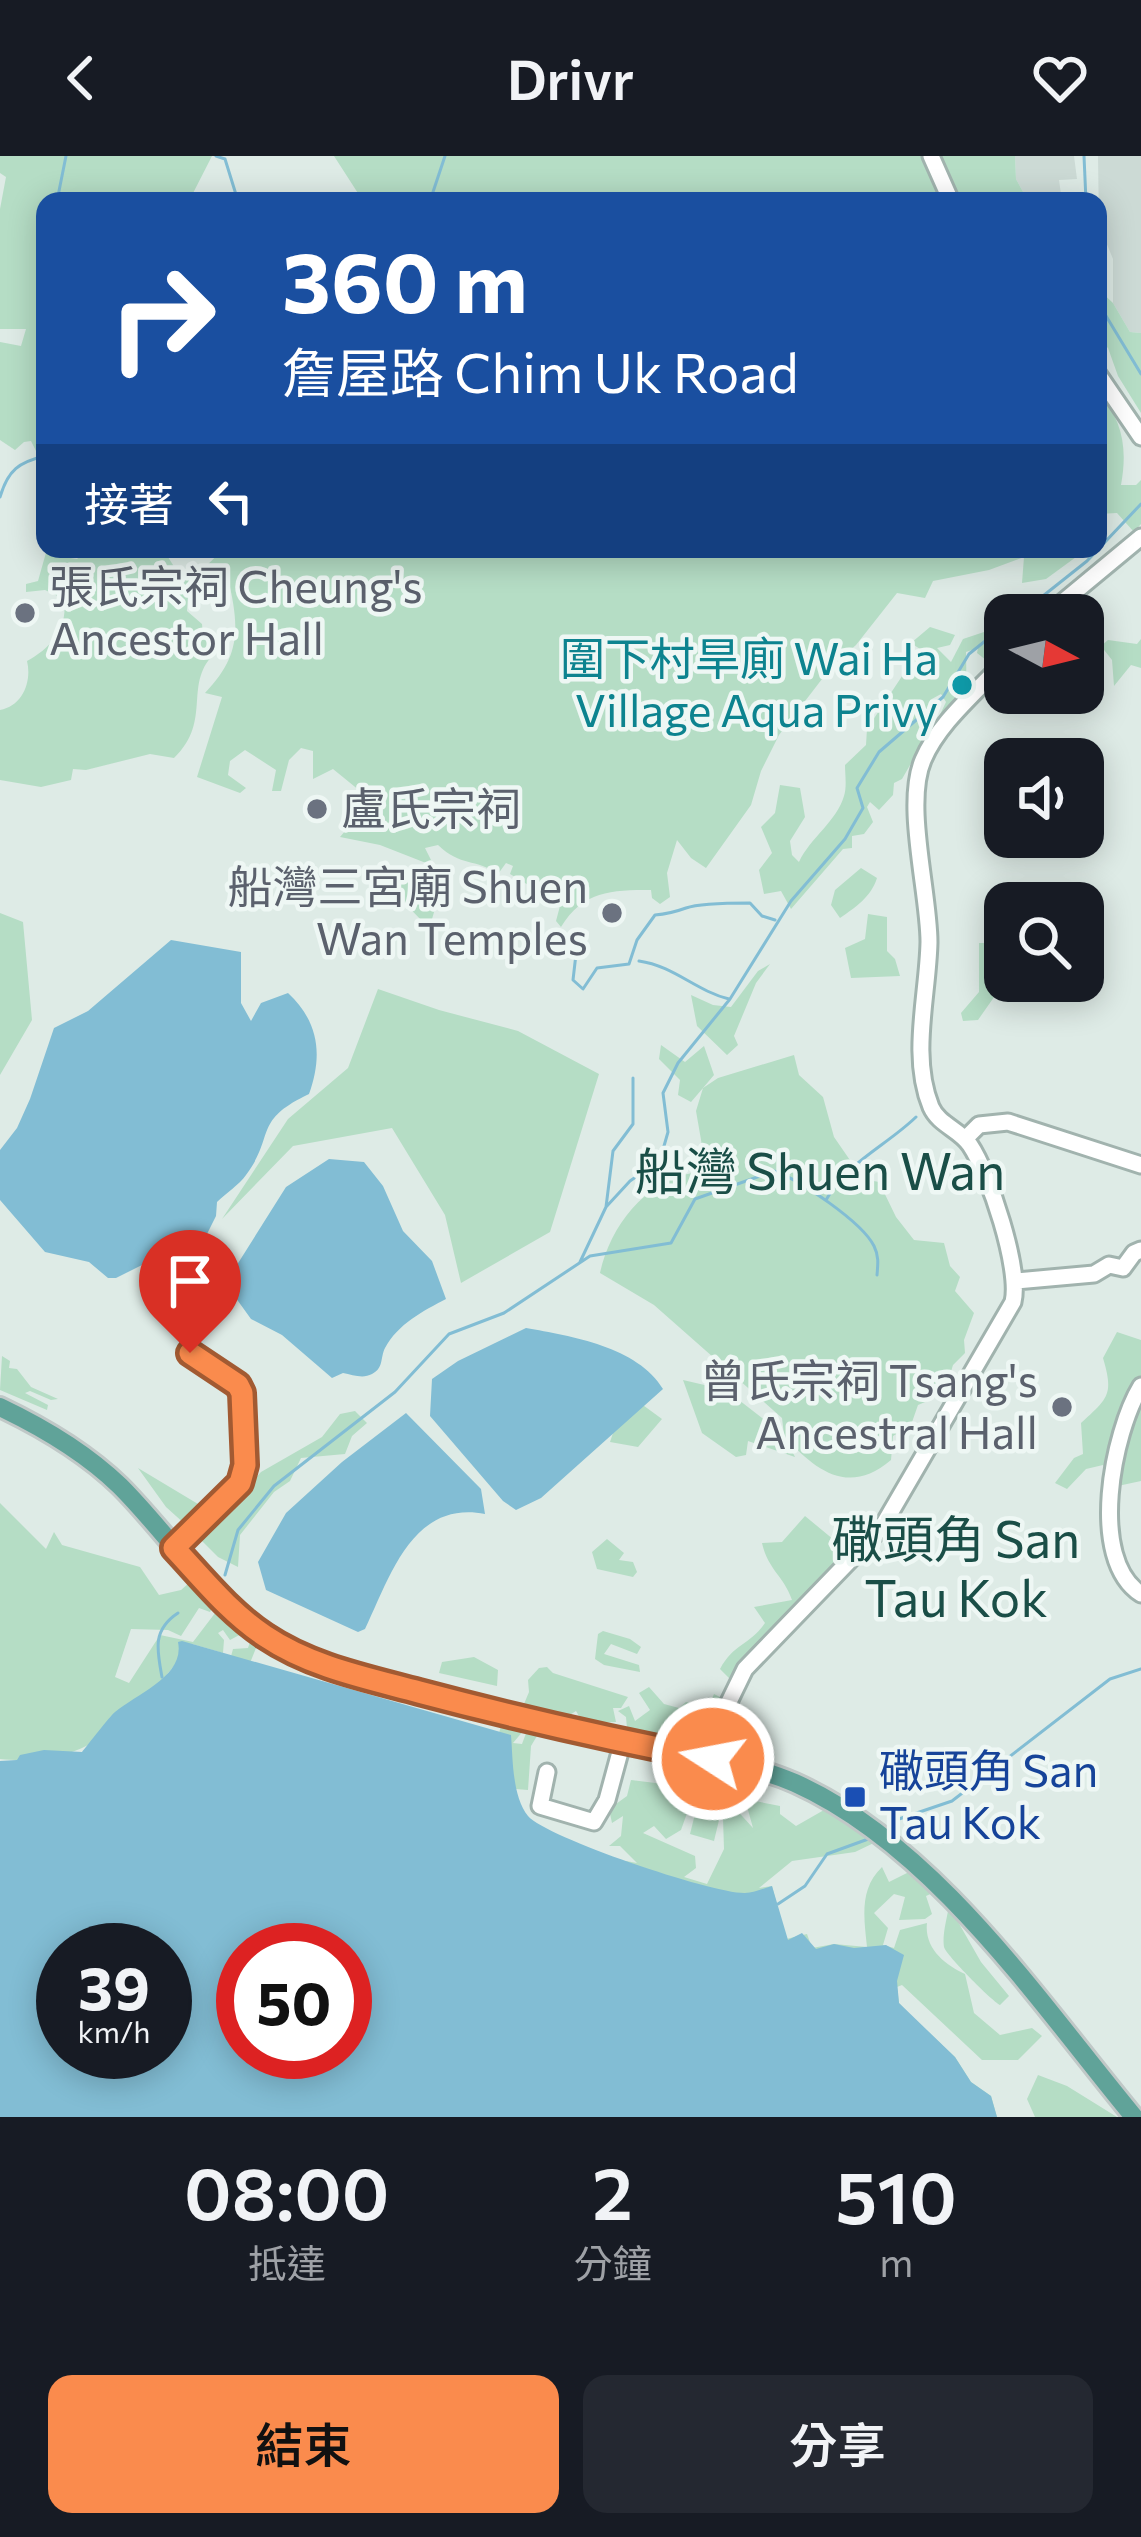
<!DOCTYPE html>
<html lang="zh-TW">
<meta charset="utf-8">
<style>
body{margin:0;font-family:Commissioner,"Noto Sans TC",sans-serif;background:#242831;color:#f1f3f6;height:100vh;display:flex;flex-direction:column;font-size:45px;white-space:nowrap}
*{box-sizing:border-box;margin:0}
p{font-size:39px;color:#9ea1a6}
.icon{flex:none;width:66px;height:66px;fill:none;stroke:currentColor;stroke-width:2;stroke-linecap:round;stroke-linejoin:round}
.map{position:relative;height:1961px;overflow:hidden}
.sheet{display:flex;flex-direction:column;background:#171b24;flex:1}
.sheet>*{flex:none}
.hud{position:absolute;left:36px;top:36px;width:1071px;height:366px;border-radius:24px;box-shadow:0 6px 30px #0003;background:#1a4fa0;color:#fff;overflow:hidden}
.needle{width:78px;rotate:97deg}
.tools{position:absolute;left:984px;top:438px;display:grid;gap:24px}
.tools a{display:grid;place-items:center;width:120px;height:120px;border-radius:24px;background:#171b24;box-shadow:0 6px 30px #0003;font-size:60px}
.speed{position:absolute;left:36px;top:1767px;display:flex;gap:24px;font-size:60px;font-weight:700;text-align:center}
.speed>*{display:grid;place-content:center;width:156px;height:156px;border-radius:50%;background:#171b24;box-shadow:0 6px 30px #0003;line-height:1}
.speed small{font-size:30px;font-weight:400}
.speed .limit{border:18px solid #d22;background:#fff;color:#111}
.pin{position:absolute;display:grid;place-items:center;width:102px;height:102px;color:#fff;margin:-123px -51px;border-radius:50% 50% 50% 0;rotate:-45deg;box-shadow:0 0 12px #0007}
.pin .icon{rotate:45deg}
.me{position:absolute;width:132px;margin:-66px;rotate:281deg;stroke-linejoin:round;filter:drop-shadow(0 0 9px #0008)}
.turn{display:flex;align-items:center;gap:42px;height:252px;padding:0 48px;font-size:54px}
.turn .icon{width:156px;height:156px;stroke-width:2.5}
.turn b{display:block;font-size:84px;line-height:102px}
.then{display:flex;align-items:center;height:114px;padding:0 48px;background:#0003;gap:24px;font-size:45px}
.eta{display:flex;justify-content:space-evenly;align-items:center;height:204px;text-align:center}
.eta b{font-size:72px;font-weight:600;line-height:84px}
.action{display:flex;gap:24px;margin-top:auto;padding:24px 48px}
.action a{flex:1;height:138px;border-radius:24px;background:#fa8b4d;color:#111;font-size:48px;font-weight:600;line-height:138px;text-align:center}
.action a+a{background:#242831;color:#f1f3f6}
header{display:flex;justify-content:space-between;align-items:center;height:156px;padding:0 48px;background:#171b24;font-size:54px;font-weight:600}
.map>svg:first-child{display:block}
.built{fill:#ccdad5}
.green{fill:#b5ddc5}
.water{fill:#82bdd4;fill-rule:evenodd}
.lines{fill:none;stroke-linecap:round;stroke-linejoin:round}
.stream{stroke:#82bdd4;stroke-width:3}
.minor-casing{stroke:#a1b3ae;stroke-width:21}
.major-casing{stroke:#c0c8c7;stroke-width:24}
.minor{stroke:#fff;stroke-width:15}
.major{stroke:#60a399;stroke-width:18}
.route-casing{stroke:#a25a32;stroke-width:30}
.route{stroke:#fa8b4d;stroke-width:21}
.worship-dot{fill:#6b7280;stroke:#eef7f4;stroke-width:4.5}
.culture-dot{fill:#0f9aa8;stroke:#eef7f4;stroke-width:4.5}
.transit-dot{fill:#1a4fb4;stroke:#eef7f4;stroke-width:4.5}
.labels{text-anchor:middle;stroke-width:9;stroke-linejoin:round;paint-order:stroke}
.worship-label{font-size:45px;fill:#5b616d;stroke:#eef7f4;text-anchor:start}
.culture-label{font-size:45px;fill:#0d838f;stroke:#eef7f4;text-anchor:end}
.transit-label{font-size:45px;fill:#164399;stroke:#eef7f4;text-anchor:start}
.quarter-label{font-size:51px;fill:#1a4e47;stroke:#eef7f4}
</style>
<header><svg class="icon" aria-label="back" viewBox="0 0 24 24"><path d="M15 5l-7 7 7 7"/></svg>Drivr<svg class="icon" aria-label="heart" viewBox="0 0 24 24"><path d="M12 20l-8-8c-3-5 5-10 8-4 3-6 11-1 8 4z"/></svg></header>
<div class="map">
<svg width="1141" height="1961" viewBox="0 0 1141 1961">
<rect width="100%" height="100%" fill="#deebe6"/>
<!-- built -->
<path class="built" d="M1015,0H1074L1077,23L1059,24L1062,45H1028L1016,23Z
M1098,0H1141V177L1130,176L1113,147V103L1099,69Z"/>
<!-- green -->
<path class="green" d="M0,0H212L189,45H45V306L42,307L31,285L24,286L15,294L0,284V186L21,190L26,173H0V53L6,21L0,17Z
M334,0H1015L1016,23L1028,45H363Z
M1098,133L1113,147L1130,176L1141,177V257L1118,220L1108,192L1098,182Z
M1098,234C1122,265 1128,290 1121,329H1136L1141,324V368L1134,376L1117,357L1098,358Z
M47,393H58V400L77,403L88,393H140L141,398L148,393H163L178,417C197,421 211,407 222,393H1087L1046,423L1022,427L1024,401L989,414L933,425L925,442L897,437L856,489L832,510L779,579L761,615L751,649L706,712L691,702L677,684L667,717L670,741L660,748L652,742L651,734C611,734 583,735 561,771L556,765L560,750L535,742V733L510,718L513,710L506,707L498,718C475,702 461,711 438,689L425,692L432,706L426,707L380,689L340,681L363,654L365,639L333,613L313,623V595L301,592L289,604L281,635H272L276,614L245,594L230,605L228,619L246,632L240,637L197,621L222,541L205,537C242,499 239,470 228,422L188,439L187,455L202,468L203,481L217,495C181,527 214,564 174,602L150,598L86,614L73,613L71,624L41,631L0,624V554C23,550 32,525 27,505C52,491 68,472 64,443L45,434L26,436V428L38,425Z
M930,471L955,479L950,489L937,492L951,506L963,483L990,474L1003,482L999,484L1004,496H994L991,508L977,497L978,492L966,496C967,537 967,536 937,565L946,546L941,538L930,544L929,576L902,623L894,627L893,639L879,654L870,646L867,651L873,666L864,678L852,680V692L843,693L791,753L781,735L764,738L759,714L772,697L761,671L775,657L780,629L800,632L805,661L790,685L792,699L799,706C810,682 837,665 844,640C847,631 845,618 845,609L866,589L867,573L920,493L911,487Z
M1141,483V512L1131,509L1114,530L1112,504L1101,490L1108,484L1137,488Z
M861,712L877,722C871,741 856,751 840,762L831,749L835,734Z
M389,720L412,727L437,746L432,763L424,767L386,728Z
M0,757L23,766L32,864L0,919Z
M868,758L887,761V795L895,803L900,820L851,822L845,792L865,783Z
M979,787H1005V812L992,802L985,810L988,831L999,834L978,864L963,865L961,857L979,836Z
M770,808L756,827L734,880L738,889L727,899L697,870L691,839L713,849L731,851L758,815Z
M378,833L439,854L518,875L599,918L550,1076L461,1127L445,1059L392,972L293,990L222,1063L288,963L348,912Z
M661,889L685,906L704,890L714,919L703,932L718,922L794,899L799,919L823,941L834,981L863,1023L879,1026L896,1061L914,1084L944,1087L950,1110L960,1121L955,1135L974,1157L964,1184L965,1197L953,1209L944,1238L918,1249L911,1269L893,1280L891,1304C849,1340 816,1315 785,1281L795,1301L748,1285L746,1299L736,1301L702,1277L683,1224L726,1234L784,1279L782,1262L654,1149L600,1117C610,1071 644,1026 692,1017L704,1001L696,955L703,932L691,946L678,939L680,924L659,903Z
M1117,1176L1141,1184V1325L1113,1331L1103,1309L1086,1313L1067,1333L1055,1327L1074,1302L1083,1298L1081,1267C1108,1242 1114,1239 1103,1202Z
M2,1200L10,1205L9,1212L17,1213L31,1231L58,1243L51,1244L30,1235L25,1237L48,1249L47,1254L0,1234Z
M636,1244L662,1263L638,1291L610,1286L618,1262Z
M355,1255L367,1267L352,1280L345,1298L301,1302L290,1325L274,1336L240,1379L238,1411L218,1401L199,1382L261,1316L322,1281L340,1258Z
M138,1312L203,1351L204,1356L186,1369L166,1351Z
M0,1347L46,1393L54,1376L62,1389L140,1411L159,1439L181,1434L196,1421L220,1439L210,1456L199,1452L181,1480L168,1474L131,1473L115,1521L129,1527L160,1479L193,1486L225,1444C255,1447 270,1473 282,1498L256,1492L250,1507L230,1504L233,1493L248,1492L251,1483L245,1476L230,1484L223,1474L218,1477L224,1484L223,1497L192,1488C136,1556 97,1613 0,1603Z
M805,1360L851,1398L823,1427H816L801,1449L791,1453L772,1471L748,1520L730,1523L720,1513C734,1487 750,1489 765,1467L754,1451L792,1444C784,1420 768,1414 762,1387L782,1386Z
M607,1383L624,1397L619,1404L633,1406L637,1416L633,1421L597,1413L592,1396Z
M603,1475L630,1483L641,1491L637,1498L611,1488L604,1498L639,1509L640,1516L604,1509L595,1503L598,1478Z
M474,1501L498,1514L497,1530L439,1517L442,1506Z
M547,1511L553,1517L628,1541L621,1552H613L616,1566L583,1567L576,1555L565,1562L524,1548L529,1536L528,1524L539,1512Z
M649,1531L664,1548L679,1552L686,1546L708,1552L714,1538L720,1541L716,1560L705,1566V1574L688,1584L672,1581L678,1573L670,1566L666,1580L627,1572L626,1561L618,1555L629,1550L635,1565L650,1554L639,1537Z
M501,1569L524,1574L513,1587L522,1588L528,1572L537,1580L531,1590L528,1634L516,1633L498,1582Z
M631,1624L696,1632L681,1674L666,1683L654,1670L643,1677L695,1700L696,1712L684,1721L707,1728L724,1693L723,1662L733,1650L753,1672L745,1643L780,1650V1658L796,1670L831,1650L880,1684L855,1696L792,1705L759,1732L772,1730L786,1783L807,1778L812,1792L834,1788L867,1791C864,1762 859,1733 882,1711L889,1726L915,1713L937,1735L926,1740L932,1758L925,1763L899,1764L905,1741L894,1738L874,1757L888,1772L883,1789L894,1792L900,1774L927,1767C924,1792 945,1809 965,1818L974,1857L1000,1879L1032,1872L1042,1880L1018,1904H982L902,1829L897,1831L899,1847L908,1857L955,1901L971,1926L991,1940L997,1961H597L626,1705L637,1707L620,1690H609L621,1680L623,1660L612,1667L609,1653L627,1640Z
M720,1625L725,1639L714,1685L690,1678L701,1634L714,1631L715,1626Z
M949,1750L981,1806L1009,1840L1000,1849C992,1845 946,1799 944,1791C942,1779 947,1762 949,1750Z
M1038,1919L1067,1930L1117,1961H1035L1027,1943Z"/>
<!-- water -->
<path class="water" d="M171,784L241,796V847L251,865L261,847L288,837C319,866 323,899 309,938C252,965 276,979 246,1019C239,1029 226,1037 217,1046L216,1060L199,1094L182,1097L161,1109H142L116,1122H108L89,1106L45,1096L0,1044V994L17,972L30,943L54,872L88,855Z
M329,1003L364,1006L383,1030L403,1075L432,1105L446,1143C423,1155 398,1168 385,1192C380,1202 384,1212 372,1218C363,1223 353,1219 343,1217L332,1222L282,1179L251,1163L233,1138L235,1112L286,1031Z
M526,1172C571,1180 638,1191 663,1233L541,1342L516,1354L503,1345L430,1260L432,1223L458,1205Z
M406,1257L481,1333L485,1358C412,1344 390,1421 365,1473L358,1476L266,1434L258,1406L286,1357L342,1306Z
M182,1485L511,1579C513,1603 512,1640 528,1660C547,1682 714,1738 745,1737C754,1737 764,1732 772,1730L788,1784L802,1777L816,1793L834,1788L854,1792L886,1789L904,1799L897,1825L899,1847L955,1901L971,1926L991,1940L997,1961H0V1605L17,1604L20,1599L44,1594L82,1596C87,1590 110,1560 115,1556C138,1537 185,1520 178,1486ZM165,1794V1896H63V1794ZM345,1794V1896H243V1794Z"/>
<g class="lines">
<!-- stream -->
<path class="stream" d="M216,0L225,3L238,45
M1084,0L1086,45
M57,45L66,0
M430,45L445,0
M1098,103L1100,150L1141,218
M0,341C8,314 19,306 45,300
M1019,459L1087,405L1141,348
M576,798L573,824L583,833L597,812L629,808L637,784L655,759C668,758 675,756 686,752C700,747 735,747 750,747L762,760L775,764
M639,805C674,810 696,835 729,843
M826,1044C847,1006 886,990 916,961
M606,1051L630,1025L660,1004L668,976L663,937L678,907L730,843L791,745L845,683L863,652L857,632L879,596L943,541L969,498L1005,469
M580,1106L606,1051L613,995L633,968V922
M225,1419L238,1374L274,1330L395,1236L449,1178L504,1157L590,1100L671,1087L695,1043L774,1015C800,1024 862,1066 874,1090C879,1100 878,1108 877,1119
M162,1521C157,1494 152,1474 178,1457
M896,1664L952,1645L1110,1523L1141,1513
M778,1748L805,1730L827,1698L871,1682"/>
<!-- minor casing -->
<g class="minor-casing">
<path id="minor" d="M931,0L951,45
M1098,218L1141,281
M1047,459L1141,381
M965,983L979,969L1008,966L1141,1009
M1016,1125L1094,1118L1109,1109L1123,1112L1134,1097L1141,1094
M1141,1230C1113,1276 1087,1403 1141,1438
M174,1392L240,1327L245,1309L242,1237L238,1229L191,1197
M713,1603L727,1550L745,1513L882,1371L1013,1146C1021,1113 989,1017 970,989C959,973 939,969 931,951C910,900 928,839 929,786C929,737 904,648 923,604C939,566 978,535 1005,505
M547,1616L540,1650L594,1666L607,1644L623,1585"/>
</g>
<!-- major casing -->
<g class="major-casing">
<path id="major" d="M0,1251C44,1272 85,1296 120,1330C176,1386 216,1456 288,1493C330,1516 379,1526 426,1538C499,1557 572,1575 646,1590C695,1600 749,1607 795,1627C935,1690 1038,1845 1134,1961"/>
</g>
<!-- minor -->
<use href="#minor" class="minor"/>
<!-- major -->
<use href="#major" class="major"/>
</g>
<g class="lines">
<!-- route casing -->
<g class="route-casing">
<path id="route" d="M190,1197L238,1229L242,1237L245,1309L240,1327L174,1392C203,1423 229,1456 265,1480C311,1511 367,1522 419,1536C517,1562 614,1584 713,1603"/>
</g>
<!-- route -->
<use href="#route" class="route"/>
</g>
<!-- markers -->
<g class="worship-dot">
<circle cx="25" cy="457" r="12"/>
<circle cx="317" cy="653" r="12"/>
<circle cx="612" cy="757" r="12"/>
<circle cx="1062" cy="1251" r="12"/>
</g>
<circle class="culture-dot" cx="962" cy="529" r="12"/>
<rect class="transit-dot" x="843" y="1629" width="24" height="24" rx="6"/>
<g class="labels">
<!-- worship labels -->
<g class="worship-label">
<text x="49" y="447">張氏宗祠 Cheung's<tspan x="49" dy="52">Ancestor Hall</tspan></text>
<text x="341" y="669">盧氏宗祠</text>
<text x="588" y="747" text-anchor="end">船灣三宮廟 Shuen<tspan x="588" dy="52">Wan Temples</tspan></text>
<text x="1038" y="1241" text-anchor="end">曾氏宗祠 Tsang's<tspan x="1038" dy="52">Ancestral Hall</tspan></text>
</g>
<!-- culture labels -->
<g class="culture-label">
<text x="938" y="519">圍下村旱廁 Wai Ha<tspan x="938" dy="52">Village Aqua Privy</tspan></text>
</g>
<!-- transit labels -->
<g class="transit-label">
<text x="879" y="1631">䃟頭角 San<tspan x="879" dy="52">Tau Kok</tspan></text>
</g>
<!-- quarter labels -->
<g class="quarter-label">
<text x="820" y="1034">船灣 Shuen Wan</text>
<text x="956" y="1402">䃟頭角 San<tspan x="956" dy="59">Tau Kok</tspan></text>
</g>
</g>
</svg>
<div class="tools">
<a><svg class="needle" viewBox="-14 -14 28 28"><path d="M0-13l5 13h-10z" fill="#e53935"/><path d="M0 13l5-13h-10z" fill="#9ea1a6"/></svg></a>
<a><svg class="icon" aria-label="sound" viewBox="0 0 24 24"><path d="M4 9h4l5-4v14l-5-4H4zM17 9q2 3 0 6"/></svg></a>
<a><svg class="icon" aria-label="search" viewBox="0 0 24 24"><circle cx="10" cy="10" r="6"/><path d="M15 15l6 6"/></svg></a>
</div>
<div class="speed"><div>39<small>km/h</small></div><div class="limit">50</div></div>
<div class="pin" style="left:190px;top:1197px;background:#d93025"><svg class="icon" aria-label="arrive" viewBox="0 0 24 24"><path d="M6 21V4h12l-3 4 3 4H6"/></svg></div>
<svg class="me" style="left:713px;top:1603px" viewBox="-20 -20 40 40"><circle r="17" fill="#fa8b4d" stroke="#fff" stroke-width="3"/><path d="M0-11L8 9 0 5-8 9z" fill="#fff"/></svg>
<div class="hud">
<div class="turn"><svg class="icon" aria-label="right" viewBox="0 0 24 24"><path d="M7 20v-9h11M14 6l5 5-5 5"/></svg><div><b>360 m</b>詹屋路 Chim Uk Road</div></div>
<div class="then">接著<svg class="icon" aria-label="left" viewBox="0 0 24 24"><path d="M17 20v-9H6M10 6l-5 5 5 5"/></svg></div>
</div>
</div>
<section class="sheet">
<div class="eta">
<div><b>08:00</b><p>抵達</p></div>
<div><b>2</b><p>分鐘</p></div>
<div><b>510</b><p>m</p></div>
</div>
<div class="action"><a>結束</a><a>分享</a></div>
</section>
